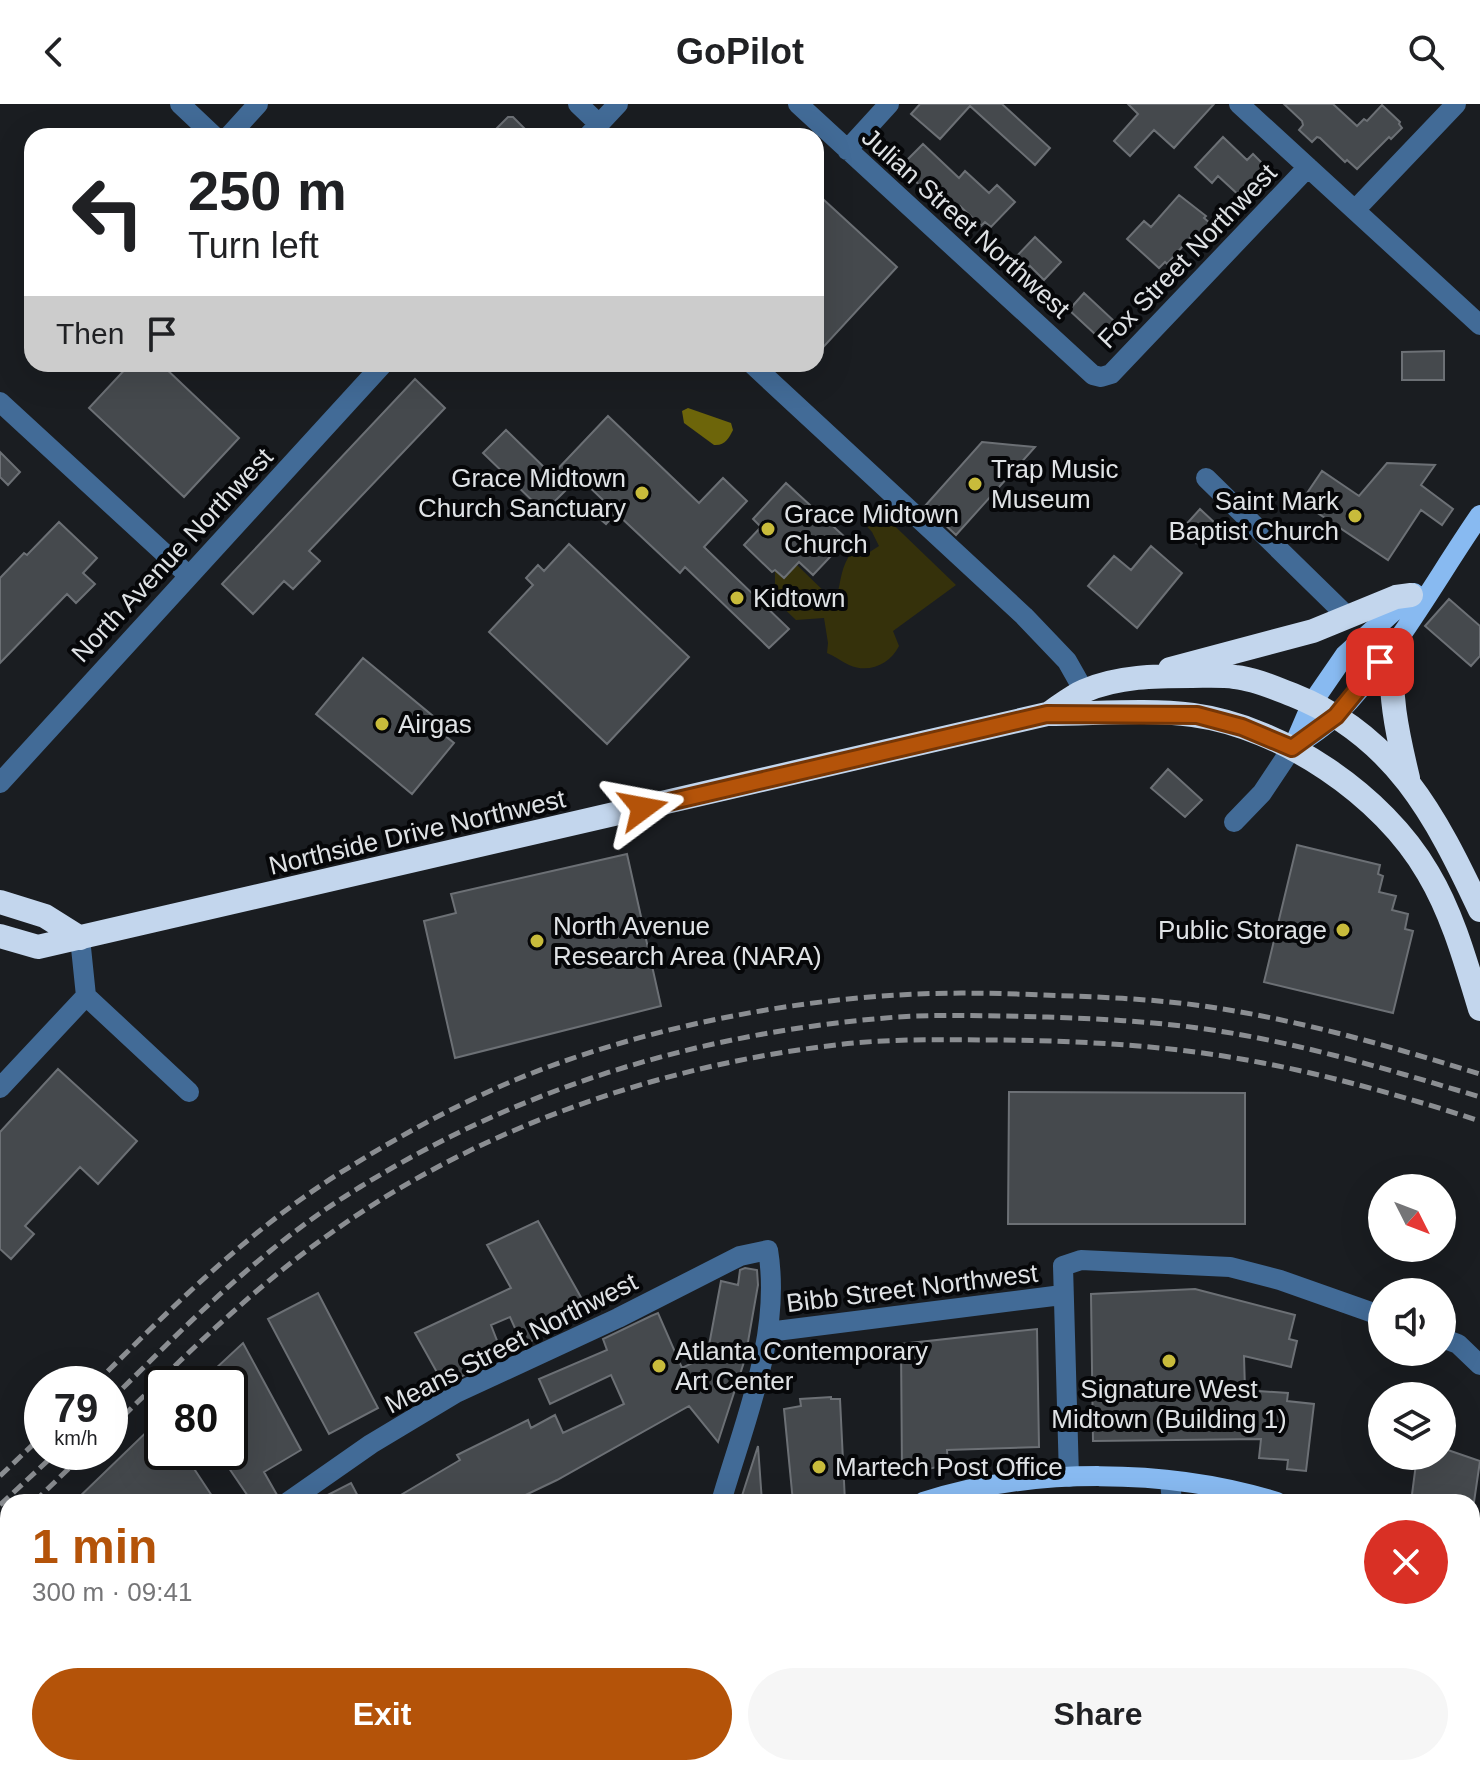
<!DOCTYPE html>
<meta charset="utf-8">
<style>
body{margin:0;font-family:Arial,sans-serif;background:#f6f6f6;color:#202124;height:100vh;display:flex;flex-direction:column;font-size:30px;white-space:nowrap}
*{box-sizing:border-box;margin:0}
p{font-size:26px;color:#757577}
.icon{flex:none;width:44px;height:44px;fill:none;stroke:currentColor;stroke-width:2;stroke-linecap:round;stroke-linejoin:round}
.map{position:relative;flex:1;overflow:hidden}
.panel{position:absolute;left:0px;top:1390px;width:1480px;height:282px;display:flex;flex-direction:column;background:#fff;border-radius:24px 24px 0 0;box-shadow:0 8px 32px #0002}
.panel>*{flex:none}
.banner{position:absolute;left:24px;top:24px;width:800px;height:244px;border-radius:24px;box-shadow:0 8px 32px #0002;background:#fff;color:#202124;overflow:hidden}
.needle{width:52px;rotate:132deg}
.fabs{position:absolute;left:1368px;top:1070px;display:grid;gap:16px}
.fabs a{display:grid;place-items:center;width:88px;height:88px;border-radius:50%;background:#fff;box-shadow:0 8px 32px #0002;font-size:40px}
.speed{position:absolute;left:24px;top:1262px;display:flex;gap:16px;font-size:40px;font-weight:700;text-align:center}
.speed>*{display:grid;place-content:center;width:104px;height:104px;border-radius:50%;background:#fff;box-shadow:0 8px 32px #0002;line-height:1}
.speed small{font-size:20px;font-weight:400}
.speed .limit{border:4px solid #111;border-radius:12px;background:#fff;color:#111}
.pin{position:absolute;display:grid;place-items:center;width:68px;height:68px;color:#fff;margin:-34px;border-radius:16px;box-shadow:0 4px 12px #0006}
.me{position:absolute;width:88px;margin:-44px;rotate:77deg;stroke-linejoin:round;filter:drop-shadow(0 0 6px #0008)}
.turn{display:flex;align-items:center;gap:28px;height:168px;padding:0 32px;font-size:36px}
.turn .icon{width:104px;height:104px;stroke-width:2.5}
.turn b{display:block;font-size:56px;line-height:68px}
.then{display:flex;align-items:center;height:76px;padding:0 32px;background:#0003;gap:16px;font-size:30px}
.round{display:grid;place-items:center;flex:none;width:84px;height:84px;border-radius:42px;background:#f6f6f6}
.overview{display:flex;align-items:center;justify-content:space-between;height:136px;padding:0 32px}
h1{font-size:48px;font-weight:700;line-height:60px;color:#b45309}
.button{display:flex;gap:16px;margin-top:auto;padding:16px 32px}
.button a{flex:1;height:92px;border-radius:48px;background:#b45309;color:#fff;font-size:32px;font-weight:700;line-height:92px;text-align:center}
.button a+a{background:#f6f6f6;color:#202124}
header{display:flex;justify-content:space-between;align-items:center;height:104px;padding:0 32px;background:#fff;font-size:36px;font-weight:700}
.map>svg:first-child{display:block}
.green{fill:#35310b}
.water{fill:#6d650a}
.building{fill:#45494d;stroke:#6c7075;stroke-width:2}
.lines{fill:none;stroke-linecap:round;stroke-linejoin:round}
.minor{stroke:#426b97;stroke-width:20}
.major{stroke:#88baf1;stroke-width:20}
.highway{stroke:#c3d6ed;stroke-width:24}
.rail{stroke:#8b8e92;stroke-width:5;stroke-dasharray:12 6;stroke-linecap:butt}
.route-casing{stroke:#753606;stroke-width:20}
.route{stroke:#b45309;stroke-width:14}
.poi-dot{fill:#c8bb3b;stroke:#060709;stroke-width:3}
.labels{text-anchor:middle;stroke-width:8;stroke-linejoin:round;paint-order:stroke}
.street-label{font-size:26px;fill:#dfe2e5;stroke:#060709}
.poi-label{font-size:26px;fill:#dfe2e5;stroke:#060709;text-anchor:start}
</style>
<header><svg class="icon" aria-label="back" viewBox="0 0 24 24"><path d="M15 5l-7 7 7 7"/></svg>GoPilot<svg class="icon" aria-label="search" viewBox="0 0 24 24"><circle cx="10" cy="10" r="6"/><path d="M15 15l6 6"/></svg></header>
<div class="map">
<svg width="1480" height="1671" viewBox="0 0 1480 1671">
<rect width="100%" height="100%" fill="#1a1d21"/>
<!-- green -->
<path class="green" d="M876,404L956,481L893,527L899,542C890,560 869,570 849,561C842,558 835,552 827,549L828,539L824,514L796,516L775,496V466L785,474L797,461L835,498C842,478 839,467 851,449L862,453L879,442L872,428L863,418Z"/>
<!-- water -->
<path class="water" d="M688,304L731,319L733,326C729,334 725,342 714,341L684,319L682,307Z"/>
<!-- building -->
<path class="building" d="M920,0H1002L1050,44L1035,61L970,2L940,35L911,10Z
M1128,0H1214L1174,44L1154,26L1130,52L1114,37L1138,10Z
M1284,0H1333L1357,22L1364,15L1367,17L1382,1L1400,18L1399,20L1402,24L1391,35L1389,33L1357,65L1347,56L1345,58L1320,34L1317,33L1312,38L1299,26L1303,21L1302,17Z
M508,13H513L532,32H489Z
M1223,33L1247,56L1253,50L1264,61L1261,65L1266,71L1243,95L1218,72L1212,79L1195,63Z
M923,40L959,74L965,67L989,89L997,81L1015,98L991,123L985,118L981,122L960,102L957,106L931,81L926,87L914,76L918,72L904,59Z
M1179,91L1206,112L1204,114L1217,125L1202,142L1191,133L1167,160L1165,158L1159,164L1127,135L1144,117L1151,123Z
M824,96L897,163L816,251V104Z
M1035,133L1061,158L1044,176L1030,162L1025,166L1014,155Z
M1084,189L1114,217L1103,229L1100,226L1096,231L1069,206Z
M1444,247V276H1402V248Z
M130,260H161L239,334L184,393L89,304Z
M415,275L445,304L309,447L320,457L293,485L284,477L253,510L222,480Z
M608,312L699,399L723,374L747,397L704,443L789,525L769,544L685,463L680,469L616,409L606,420L593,409L604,397L579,373L544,408L483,349L506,326L552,371Z
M982,338L1035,343L956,431L925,402Z
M0,348L20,368L8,381L0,373Z
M1387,359L1435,361L1421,381L1453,405L1442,421L1421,406L1388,456L1301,398L1322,367L1359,392Z
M786,379L847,435L813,471L799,458L784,474L775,466L772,468L744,441L761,423L753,415Z
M1200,405L1215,419L1196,439L1182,425Z
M59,418L97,454L83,469L95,480L76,499L67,490L0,559V474L24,449L27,451Z
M569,440L689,553L607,640L489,528L533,481L526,474L538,461L544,467Z
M1151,442L1182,469L1137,524L1088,482L1114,452L1131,466Z
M1449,495L1480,522V552L1471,562L1425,522Z
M363,554L439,617L434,623L454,639L412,690L316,610Z
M1168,665L1202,696L1185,713L1151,684Z
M1297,741L1380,761L1378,770L1383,772L1379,788L1396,792L1392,806L1408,810L1405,825L1413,827L1393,909L1264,878Z
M627,750L661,902L455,954L424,817L456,809L451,790Z
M58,965L137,1037L98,1080L80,1063L25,1122L34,1130L11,1155L0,1145V1028Z
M1009,988L1245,989V1120H1008Z
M538,1117L587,1204L523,1242L510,1213L491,1221L503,1252L444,1281L415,1229L511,1184L487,1141Z
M745,1164L757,1166L758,1181L745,1255L718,1338L689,1302L557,1376L511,1398H389L460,1356L457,1351L528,1316L531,1324L555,1311L563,1329L624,1300L611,1271L550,1300L539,1275L607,1246L603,1235L651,1212L658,1209L682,1264L707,1252L721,1177L738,1181L740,1166Z
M1195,1185L1295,1211L1289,1235L1297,1237L1291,1263L1244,1252L1245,1286L1288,1289L1287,1297L1314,1300L1306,1367L1287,1365L1288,1356L1259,1354L1261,1335L1093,1337L1091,1190Z
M318,1189L378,1304L329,1330L268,1215Z
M1037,1225L1039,1343L947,1346L948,1361L902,1370L901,1240Z
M243,1239L301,1346L264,1368L277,1391L275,1398H252L218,1348H230V1280H199Z
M831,1293V1295H840L845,1398H793L784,1305L801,1302L800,1295Z
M162,1313V1348H183L216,1398H74Z
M758,1342L762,1398H740Z
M1442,1344L1480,1357L1474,1398H1411L1417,1352H1442Z
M351,1379L361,1398H314Z"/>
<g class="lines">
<!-- minor -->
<path class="minor" d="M180,0L214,32
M578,0L599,20
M798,0L1093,271L1101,273L1111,270L1308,63
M1239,0L1480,221
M229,32L258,0
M588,32L618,0
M847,46L889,0
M1355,106L1456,0
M752,260L1024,512L1067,557L1084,587
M0,298L188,471
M1206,374L1349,514
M0,679L383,260
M1234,718L1262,689L1292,644
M80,834L86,892L189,988
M0,984L86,892
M768,1228L1062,1191
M1442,1234L1458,1240L1480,1261
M1069,1373L1063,1162L1081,1156L1230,1163L1280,1176L1382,1212
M1170,1377L1172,1398
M288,1398L371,1340L456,1289L618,1214L740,1152L768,1146C782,1231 744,1318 721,1398
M359,1664L363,1671
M1201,1664V1671"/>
<!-- major -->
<path class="major" d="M1294,641L1312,599L1345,551L1414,489
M1292,644C1307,634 1324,624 1336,611C1393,555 1435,476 1480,411
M923,1398C1031,1363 1168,1364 1277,1398
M1472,1460L1480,1462
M312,1671L328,1664"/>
<!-- highway -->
<path class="highway" d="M1393,540C1388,586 1397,629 1408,674
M1170,565L1313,527L1396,493L1411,491
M1048,610C1060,602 1072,592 1084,587C1118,572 1157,572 1192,572C1206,572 1221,571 1235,573C1255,575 1275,584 1293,591C1394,631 1436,712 1480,806
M0,798L45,812L80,834
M0,832L38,843L1047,610C1095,610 1146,605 1193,611C1282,623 1383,691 1428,769C1453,811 1466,859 1480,905"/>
<!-- rail -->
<path class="rail" d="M95,1280C173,1202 253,1122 348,1064C401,1031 458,1000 515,976C630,928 774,898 898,891C946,888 994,889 1042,891C1102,893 1164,895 1223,905C1310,919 1396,944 1480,970
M110,1297C187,1220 266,1140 360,1083C525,981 704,928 897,913C947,910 997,912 1047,913C1104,915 1163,918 1219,927C1307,941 1394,967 1480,993
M110,1325C184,1253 256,1180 341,1122C484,1022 663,961 836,941C891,934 947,936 1001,936C1088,937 1177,942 1263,959C1336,973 1409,994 1480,1017
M0,1372L42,1332
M34,1398L86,1348
M0,1401L57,1348
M0,1429L8,1422"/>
</g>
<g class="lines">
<!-- route casing -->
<g class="route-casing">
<path id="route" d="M643,704L1047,610L1197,611L1242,623L1292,644L1336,612L1380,558"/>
</g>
<!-- route -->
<use href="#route" class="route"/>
</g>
<!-- markers -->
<g class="poi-dot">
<circle cx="975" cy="380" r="8"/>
<circle cx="642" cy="389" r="8"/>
<circle cx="1355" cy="412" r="8"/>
<circle cx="768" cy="425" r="8"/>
<circle cx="737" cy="494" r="8"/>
<circle cx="382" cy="620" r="8"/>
<circle cx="1343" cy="826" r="8"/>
<circle cx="537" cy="837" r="8"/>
<circle cx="1169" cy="1257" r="8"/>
<circle cx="659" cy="1262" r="8"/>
<circle cx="819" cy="1363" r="8"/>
</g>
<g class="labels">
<!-- street labels -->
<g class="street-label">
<text transform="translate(966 119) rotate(42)" y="9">Julian Street Northwest</text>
<text transform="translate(1187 152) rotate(-46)" y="9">Fox Street Northwest</text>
<text transform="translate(172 451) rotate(-47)" y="9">North Avenue Northwest</text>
<text transform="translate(417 728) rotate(-13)" y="9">Northside Drive Northwest</text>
<text transform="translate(912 1184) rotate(-7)" y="9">Bibb Street Northwest</text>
<text transform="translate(511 1239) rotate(-27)" y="9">Means Street Northwest</text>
</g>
<!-- poi labels -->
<g class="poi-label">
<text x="991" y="374">Trap Music<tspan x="991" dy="30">Museum</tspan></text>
<text x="626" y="383" text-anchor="end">Grace Midtown<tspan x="626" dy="30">Church Sanctuary</tspan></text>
<text x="1339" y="406" text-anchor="end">Saint Mark<tspan x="1339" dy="30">Baptist Church</tspan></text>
<text x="784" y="419">Grace Midtown<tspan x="784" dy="30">Church</tspan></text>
<text x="753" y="503">Kidtown</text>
<text x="398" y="629">Airgas</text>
<text x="553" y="831">North Avenue<tspan x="553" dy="30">Research Area (NARA)</tspan></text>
<text x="1327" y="835" text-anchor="end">Public Storage</text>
<text x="675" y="1256">Atlanta Contemporary<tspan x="675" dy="30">Art Center</tspan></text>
<text x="1169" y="1294" text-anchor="middle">Signature West<tspan x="1169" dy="30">Midtown (Building 1)</tspan></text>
<text x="835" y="1372">Martech Post Office</text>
</g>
</g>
</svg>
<div class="fabs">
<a><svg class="needle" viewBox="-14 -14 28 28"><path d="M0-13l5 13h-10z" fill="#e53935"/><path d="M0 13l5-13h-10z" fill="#757577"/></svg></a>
<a><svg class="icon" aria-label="sound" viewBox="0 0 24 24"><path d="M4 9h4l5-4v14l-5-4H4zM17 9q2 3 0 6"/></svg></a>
<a><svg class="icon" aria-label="layers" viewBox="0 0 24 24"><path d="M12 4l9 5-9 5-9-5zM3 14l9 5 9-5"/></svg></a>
</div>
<div class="speed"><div>79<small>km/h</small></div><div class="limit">80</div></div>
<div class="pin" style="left:1380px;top:558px;background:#d93025"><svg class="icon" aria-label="arrive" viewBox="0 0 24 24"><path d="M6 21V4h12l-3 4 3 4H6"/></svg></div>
<svg class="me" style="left:643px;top:704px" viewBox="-20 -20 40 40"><path d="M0-17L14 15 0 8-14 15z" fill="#b45309" stroke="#fff" stroke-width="4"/></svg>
<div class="banner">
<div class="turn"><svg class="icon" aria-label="left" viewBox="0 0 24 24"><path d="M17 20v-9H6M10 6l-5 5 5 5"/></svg><div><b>250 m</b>Turn left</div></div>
<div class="then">Then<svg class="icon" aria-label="arrive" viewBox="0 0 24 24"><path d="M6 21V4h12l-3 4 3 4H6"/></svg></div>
</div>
<section class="panel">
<div class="overview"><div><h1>1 min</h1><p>300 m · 09:41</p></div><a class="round" style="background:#d93025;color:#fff"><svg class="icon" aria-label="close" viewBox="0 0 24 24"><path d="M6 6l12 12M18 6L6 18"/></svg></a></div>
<div class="button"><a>Exit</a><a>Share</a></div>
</section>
</div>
